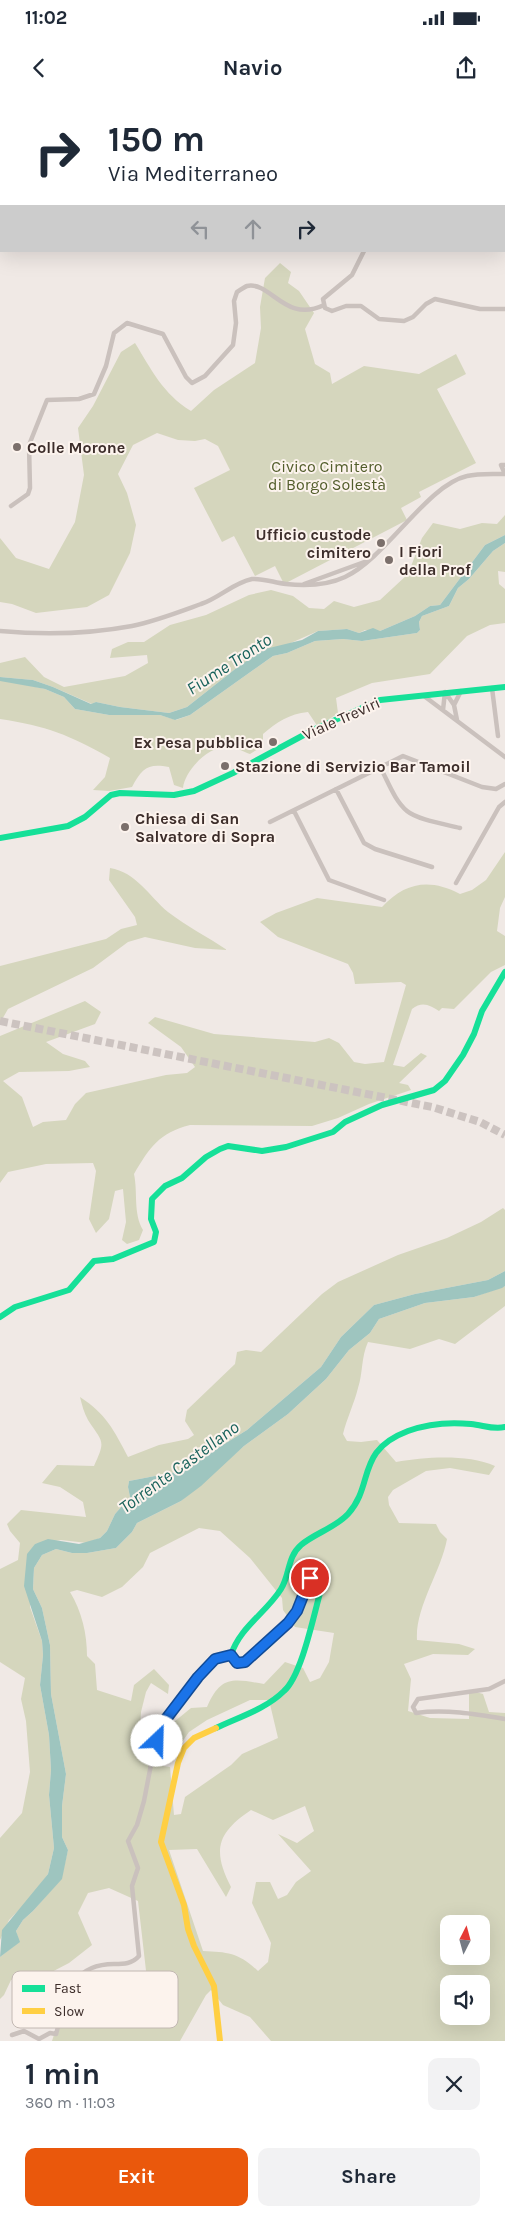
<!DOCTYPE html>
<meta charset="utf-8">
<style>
body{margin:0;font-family:Karla,sans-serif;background:#f2f2f3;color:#1f2937;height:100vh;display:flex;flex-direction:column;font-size:19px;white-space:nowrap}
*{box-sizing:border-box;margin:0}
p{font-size:16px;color:#747a83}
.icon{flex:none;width:28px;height:28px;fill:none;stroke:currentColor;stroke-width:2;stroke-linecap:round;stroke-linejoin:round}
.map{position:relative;height:1941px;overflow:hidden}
.sheet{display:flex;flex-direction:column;background:#fff;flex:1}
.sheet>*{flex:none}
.hud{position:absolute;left:0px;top:0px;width:505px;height:152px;box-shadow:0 5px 20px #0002;background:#fff;color:#1f2937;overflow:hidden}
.needle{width:32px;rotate:6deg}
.fabs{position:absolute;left:440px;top:1815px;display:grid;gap:10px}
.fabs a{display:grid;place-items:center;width:50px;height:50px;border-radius:10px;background:#fff;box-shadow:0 5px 20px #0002;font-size:25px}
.pin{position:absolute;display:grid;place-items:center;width:42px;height:42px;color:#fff;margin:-21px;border:2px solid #fff;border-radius:50%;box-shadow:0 1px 5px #0007}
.me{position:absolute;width:55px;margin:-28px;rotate:24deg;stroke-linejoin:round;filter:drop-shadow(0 0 4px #0008)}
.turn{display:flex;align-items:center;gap:18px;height:105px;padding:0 25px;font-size:22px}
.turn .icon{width:65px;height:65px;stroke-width:2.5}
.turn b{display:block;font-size:35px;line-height:42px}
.lanes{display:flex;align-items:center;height:48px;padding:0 25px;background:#0003;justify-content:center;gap:25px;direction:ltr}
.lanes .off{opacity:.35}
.round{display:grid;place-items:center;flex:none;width:52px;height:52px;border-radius:10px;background:#f2f2f3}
.headline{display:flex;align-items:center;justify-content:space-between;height:85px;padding:0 25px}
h1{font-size:30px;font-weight:700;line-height:38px}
.primary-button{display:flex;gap:10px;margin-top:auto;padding:10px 25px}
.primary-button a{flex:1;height:58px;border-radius:10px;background:#ea580c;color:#fff;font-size:20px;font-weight:700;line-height:58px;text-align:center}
.primary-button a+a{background:#f2f2f3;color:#1f2937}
.status{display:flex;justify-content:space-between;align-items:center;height:35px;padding:0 25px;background:#fff;direction:ltr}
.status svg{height:14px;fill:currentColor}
header{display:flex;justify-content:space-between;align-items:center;height:65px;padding:0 25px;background:#fff;font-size:22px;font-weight:700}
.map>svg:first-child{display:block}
.green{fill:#d5d6bd;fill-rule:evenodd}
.water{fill:#9ec5bf}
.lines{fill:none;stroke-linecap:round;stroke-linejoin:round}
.highway-tunnel{stroke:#ccc3c0;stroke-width:8;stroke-dasharray:8 4;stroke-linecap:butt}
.street{stroke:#cac1bd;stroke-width:4.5}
.fast{stroke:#16e098;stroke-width:6}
.slow{stroke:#ffcf43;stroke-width:6}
.route-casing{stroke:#114b97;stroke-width:12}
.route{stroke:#1a73e8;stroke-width:9}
.poi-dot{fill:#7b6f6b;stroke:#fcf3ed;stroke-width:2}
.labels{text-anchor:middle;stroke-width:4;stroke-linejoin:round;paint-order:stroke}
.poi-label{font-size:16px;font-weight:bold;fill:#3c2d2a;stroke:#fcf3ed;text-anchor:start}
.park-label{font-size:16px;fill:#525d2b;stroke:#fcf3ed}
.street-label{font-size:16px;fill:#3c2d2a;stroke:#fcf3ed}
.water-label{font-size:18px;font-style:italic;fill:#1a635c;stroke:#fcf3ed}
.key{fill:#fcf3ed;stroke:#c2b8b2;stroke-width:1}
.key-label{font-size:14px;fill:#3c2d2a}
</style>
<div class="status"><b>11:02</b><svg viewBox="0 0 49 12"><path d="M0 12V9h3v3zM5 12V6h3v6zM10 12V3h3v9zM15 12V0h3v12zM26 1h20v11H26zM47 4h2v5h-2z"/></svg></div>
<header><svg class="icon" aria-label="back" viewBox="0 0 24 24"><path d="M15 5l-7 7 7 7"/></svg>Navio<svg class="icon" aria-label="share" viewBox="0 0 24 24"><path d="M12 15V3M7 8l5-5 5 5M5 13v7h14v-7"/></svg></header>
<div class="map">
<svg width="505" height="1941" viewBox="0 0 505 1941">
<rect width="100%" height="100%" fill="#f0e9e5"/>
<!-- green -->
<path class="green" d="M280,163L291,172L288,183L299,191L314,213L305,229L315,264L330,273L332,284L364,266L419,274L456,254L466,274L437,289L476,363L419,392L421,397L401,408L407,420L284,484L275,466L255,476L234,436L222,442L194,388L230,370L218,346L205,339L195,341L178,340L157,333L133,345L118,374L127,393L136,425L130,453L109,495L87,507L36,513L12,504L0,502V438L16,458L49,469L75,422L84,375L78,328L93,306L121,252L135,243C151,269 163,294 191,311L214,290L255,263L261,228L260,207L265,178Z
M505,415V435L485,445L440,505L430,506L415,516L380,531L365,530L359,533L347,529L318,531L239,566L187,607L169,613L120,607L96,602L92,604L53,587L33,580L0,577V563L25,557L44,577L64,587L125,576L148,563L147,555L110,558L112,549L128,542H144L170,525L206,515L249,495L271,490L293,496L309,508L324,509L334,501L354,507L380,500L408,474L422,438L433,423L460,429L482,423L497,424Z
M505,443V472L498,471L499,484L505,489V523L490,525L467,536L430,574L372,583L336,598L338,613L318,627L308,612C289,614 277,622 263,634V646L250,654C244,652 238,648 231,647C212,643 185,669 183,688L174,685L169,667C148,663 142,668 132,687L109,691L93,690L105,677L110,658C70,635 46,626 0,619V581L4,580L45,589L64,597L75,609L109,615H160L176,620L190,615L273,556L287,553L315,541L343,539L362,541L417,533L420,530L419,522L422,516L449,506L458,488L469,479L493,451Z
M505,752V797L500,808L497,831L505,836V865L491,872L454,909L442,908L439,911C430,905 422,901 412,909L393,965L404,967L421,953L427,956L399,983L408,985L411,990L369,1004L338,1018L312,1026L190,1025C159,1033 150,1047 134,1074C138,1093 133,1113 143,1130L139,1140L127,1144L122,1140L126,1122L123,1089L115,1091L109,1119L96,1133L89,1119L96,1071L93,1063L46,1064L8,1072L0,1083V936L85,901L101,912L95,924L46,942L63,954L85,961L90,967L69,971L19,972L3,981L22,997L33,1027L43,1022L66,1020L75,1004L86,993L166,975L187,973L195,967L181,947L148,923L155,917L214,934L315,942L329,938L339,943L354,962L365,964L384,962L406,885L401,882L355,884L353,873L348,864L278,837L260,822L276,813L317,798L382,807C405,782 430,778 460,794L472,790L486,780Z
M110,768C136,772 149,796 168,812C186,826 208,837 227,850L195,848L145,837L128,842L93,868L8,909L0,923V866L106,839L121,829L137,825L135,817L109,780Z
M503,1108L505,1110V1171L488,1180L415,1194L374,1205L341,1237L321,1267L247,1330L181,1371L129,1381L128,1387L130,1397L115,1414L107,1431L100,1438L87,1443L61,1440L35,1444L30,1507L42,1541L43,1555L40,1585L49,1635L51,1670L49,1695L54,1748L48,1774L26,1803L9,1820L0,1840V1738L22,1713L30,1672L26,1621L21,1599L25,1578L0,1562V1469L18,1460L20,1443L10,1431L7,1424L21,1410L86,1417L83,1402L60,1387L42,1383L57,1365L94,1366C106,1340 103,1343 88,1320C84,1313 82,1305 80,1297C106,1314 114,1330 128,1357L159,1345L188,1339L194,1335L185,1321L187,1310L235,1264L237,1252L246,1250L261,1252L322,1194L338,1182L398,1155L447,1138L481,1122Z
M505,1186V1206L455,1244L439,1239L410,1249L368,1242C361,1257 363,1273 358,1288C354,1304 347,1318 343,1334L347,1341L361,1342L377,1340L396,1362C426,1357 467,1354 495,1366L489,1375L450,1368L426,1371L393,1390L388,1397L389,1405L399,1423L436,1424L440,1432L447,1439C441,1472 415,1507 417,1540L459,1544L475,1549L468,1555L433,1554L404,1564L411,1579L408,1611L430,1618L469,1619V1590L483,1594L489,1612L505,1613V1941H271L250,1917L223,1905L211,1890L206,1895L180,1941H52L61,1913L97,1904L138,1898L148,1888L138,1801L109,1788L88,1793L78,1813L92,1845L69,1863L44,1876L11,1880L4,1895L0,1899V1857L19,1842L16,1831L23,1820L33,1811L61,1779L68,1750L62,1737V1706L66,1674L51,1594L50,1545L42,1508L33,1489L34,1468L42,1455L56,1449L72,1453H87L116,1448L132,1432L137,1423L181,1401L244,1346L288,1314L326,1279L349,1250L370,1233L379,1219L425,1203L474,1197ZM199,1428L220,1431L250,1458L282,1498L283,1510L295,1527L334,1533L329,1562L320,1578L310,1582L303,1568L285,1562L264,1584C233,1579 221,1575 207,1607L191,1608L169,1626L160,1642L155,1658L170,1659L189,1632L207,1620L250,1600H269L278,1638L242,1654L231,1665L185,1697L181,1714L174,1715L170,1667L149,1664L138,1659L134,1645L140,1628L141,1612L146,1592L151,1583L168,1594L169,1585L154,1569L134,1585L131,1601L97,1590L95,1564L87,1556C87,1534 82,1512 70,1492L77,1490L102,1497L122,1487L143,1467L150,1453ZM305,1706L314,1731L297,1743L278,1734L311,1771L296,1782L287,1795L278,1799L270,1782H256L252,1803L271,1843L268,1862L258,1871C239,1853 228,1852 203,1851L169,1750L197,1749L226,1797L231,1787C212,1750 217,1733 251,1710L273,1720ZM449,1824H481V1856H449ZM449,1884H481V1916H449Z"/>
<!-- water -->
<path class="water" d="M505,435V443L493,451L469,479L458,488L449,506L422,516L419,522L420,530L417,533L362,541L343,539L315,541L287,553L273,556L190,615L175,620L160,615H109L75,609L64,597L45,589L0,581V577L33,580L53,587L91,604L96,602L120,607L169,613L187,607L239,566L265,549L302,540L318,531L347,529L359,533L373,528L380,531L415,516L430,506L440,505L485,445Z
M505,1171V1186L502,1188L474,1197L425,1203L379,1219L370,1233L349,1250L326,1279L288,1314L244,1346L201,1386L181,1401L137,1423L132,1432L116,1448L87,1453H72L56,1449L42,1455L34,1468L33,1489L42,1508L50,1545L51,1594L66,1674L62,1706V1737L68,1750L62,1779L33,1811L23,1820L16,1831L20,1842L0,1857L2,1830L48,1774L54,1748L49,1695L51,1670L49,1635L40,1585L43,1555L42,1541L24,1486L27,1454L35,1444L48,1439L79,1444L100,1438L107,1431L115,1414L130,1397L128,1387L129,1381L181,1371L247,1330L321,1267L341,1237L374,1205L415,1194L488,1180Z"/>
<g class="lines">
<!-- highway-tunnel -->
<path class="highway-tunnel" d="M0,921L432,1007L480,1022L505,1035"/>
<!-- street -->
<path class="street" d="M485,1H487
M504,9L505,10
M364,151L352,175L323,199L325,208L332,211L346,206H361L379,219L404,221L413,217L426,204L435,199L480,209H505
M505,374L501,365H505
M11,406L28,394L30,388L29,345L47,300L79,299L94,294L106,266L114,233L127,223L163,234L186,277L192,283L205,276L233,245L236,223L234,201L237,192C239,191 244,187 247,186C271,181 285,224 324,205
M304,484L367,461
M0,531C44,535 89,534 132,526C156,521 179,512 201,504C219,498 233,483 252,479C263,478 275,483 286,484C305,486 328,485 345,477C387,457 427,385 467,376C479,373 493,374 505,374
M492,588L498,636
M424,596L505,657
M443,610L445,592L454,605
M457,620L454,605L461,591
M380,667C388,681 394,700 407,711C418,720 445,724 460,728
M336,689L364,743L375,749L432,767
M294,711L329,780L384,800
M270,722L403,656L482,687L496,689L505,684
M456,783L499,707L505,702
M505,1581L489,1589L418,1599L413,1607L416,1613C446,1609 475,1614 505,1619
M12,1935L24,1931L39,1939L50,1933L56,1934C66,1900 69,1864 114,1864C124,1864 132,1864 139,1856L132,1786L138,1768L128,1741L137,1725L144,1701L154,1649L165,1619L215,1559L231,1555"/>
<!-- fast -->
<path class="fast" d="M0,738L68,726L85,717L111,695L120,693L174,695L194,691L233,673L315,629L380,600L505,587
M0,1217L15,1207L69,1190L94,1161L113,1159L154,1142L156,1132L151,1119L152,1099L165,1086L182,1078L206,1057L220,1049L228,1046L262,1051L286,1047L333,1032L345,1022L382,1005L434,990L445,981L463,955L474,934L482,911L505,872
M216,1628C239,1617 266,1609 284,1591C303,1574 315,1508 323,1482L319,1474L311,1476C306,1487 304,1499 298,1509C286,1529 260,1558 237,1563L231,1555C240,1527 266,1513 281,1489C290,1475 287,1457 301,1445C315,1433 335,1428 348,1414C375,1384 355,1351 408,1331C427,1324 451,1322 471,1324C483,1325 493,1330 505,1327"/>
<!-- slow -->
<path class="slow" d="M216,1628L194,1638L184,1648L178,1663L161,1742L184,1805L188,1829L194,1846L214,1886L220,1941"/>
</g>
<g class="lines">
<!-- route casing -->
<g class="route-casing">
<path id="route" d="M157,1641L166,1619L198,1577L215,1559L231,1555L237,1563L245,1562L288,1523L297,1511L310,1478"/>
</g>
<!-- route -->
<use href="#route" class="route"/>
</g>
<!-- markers -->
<g class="poi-dot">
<circle cx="17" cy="347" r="5"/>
<circle cx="381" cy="443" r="5"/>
<circle cx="389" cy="460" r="5"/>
<circle cx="273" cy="642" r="5"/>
<circle cx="225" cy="666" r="5"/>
<circle cx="125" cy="727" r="5"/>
</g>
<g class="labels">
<!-- poi labels -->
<g class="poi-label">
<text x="27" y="353">Colle Morone</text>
<text x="371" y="440" text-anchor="end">Ufficio custode<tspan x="371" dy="18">cimitero</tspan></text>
<text x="399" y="457">I Fiori<tspan x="399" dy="18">della Prof</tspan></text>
<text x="263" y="648" text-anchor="end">Ex Pesa pubblica</text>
<text x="235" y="672">Stazione di Servizio Bar Tamoil</text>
<text x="135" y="724">Chiesa di San<tspan x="135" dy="18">Salvatore di Sopra</tspan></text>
</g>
<!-- park labels -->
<g class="park-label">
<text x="327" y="372">Civico Cimitero<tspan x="327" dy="18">di Borgo Solestà</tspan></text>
</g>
<!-- street labels -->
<g class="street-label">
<text transform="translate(341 618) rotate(-24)" y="6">Viale Treviri</text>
</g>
<!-- water labels -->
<g class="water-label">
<text transform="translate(229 564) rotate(-33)" y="6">Fiume Tronto</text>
<text transform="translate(179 1367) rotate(-36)" y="6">Torrente Castellano</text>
</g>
</g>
<!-- legend -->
<rect x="12" y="1871" width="166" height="57" rx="8" class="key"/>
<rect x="22" y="1885" width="23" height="7" fill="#16e098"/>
<rect x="22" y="1908" width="23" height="6" fill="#ffcf43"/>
<g class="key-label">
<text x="54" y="1893">Fast</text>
<text x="54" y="1916">Slow</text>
</g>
</svg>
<div class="fabs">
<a><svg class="needle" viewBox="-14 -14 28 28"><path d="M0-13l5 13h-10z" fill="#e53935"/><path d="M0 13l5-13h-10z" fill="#747a83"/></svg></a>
<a><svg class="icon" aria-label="sound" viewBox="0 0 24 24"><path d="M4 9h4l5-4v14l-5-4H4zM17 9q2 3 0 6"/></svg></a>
</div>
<div class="pin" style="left:310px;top:1478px;background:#d93025"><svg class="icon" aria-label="arrive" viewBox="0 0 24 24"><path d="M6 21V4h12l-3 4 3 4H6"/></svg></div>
<svg class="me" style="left:157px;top:1641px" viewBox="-20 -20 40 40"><circle r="19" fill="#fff"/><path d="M0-13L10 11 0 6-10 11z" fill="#1a73e8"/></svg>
<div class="hud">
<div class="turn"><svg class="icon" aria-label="right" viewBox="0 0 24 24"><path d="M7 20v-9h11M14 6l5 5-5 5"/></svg><div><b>150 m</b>Via Mediterraneo</div></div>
<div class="lanes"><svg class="icon off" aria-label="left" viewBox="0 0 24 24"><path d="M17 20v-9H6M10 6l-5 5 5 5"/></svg><svg class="icon off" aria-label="ahead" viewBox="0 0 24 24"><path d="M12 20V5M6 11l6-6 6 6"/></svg><svg class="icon" aria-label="right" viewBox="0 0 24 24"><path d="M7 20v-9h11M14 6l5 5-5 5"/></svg></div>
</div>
</div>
<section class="sheet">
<div class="headline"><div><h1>1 min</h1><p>360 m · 11:03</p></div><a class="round"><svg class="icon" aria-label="close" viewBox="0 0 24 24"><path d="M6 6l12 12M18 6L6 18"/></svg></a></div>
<div class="primary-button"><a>Exit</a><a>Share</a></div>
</section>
